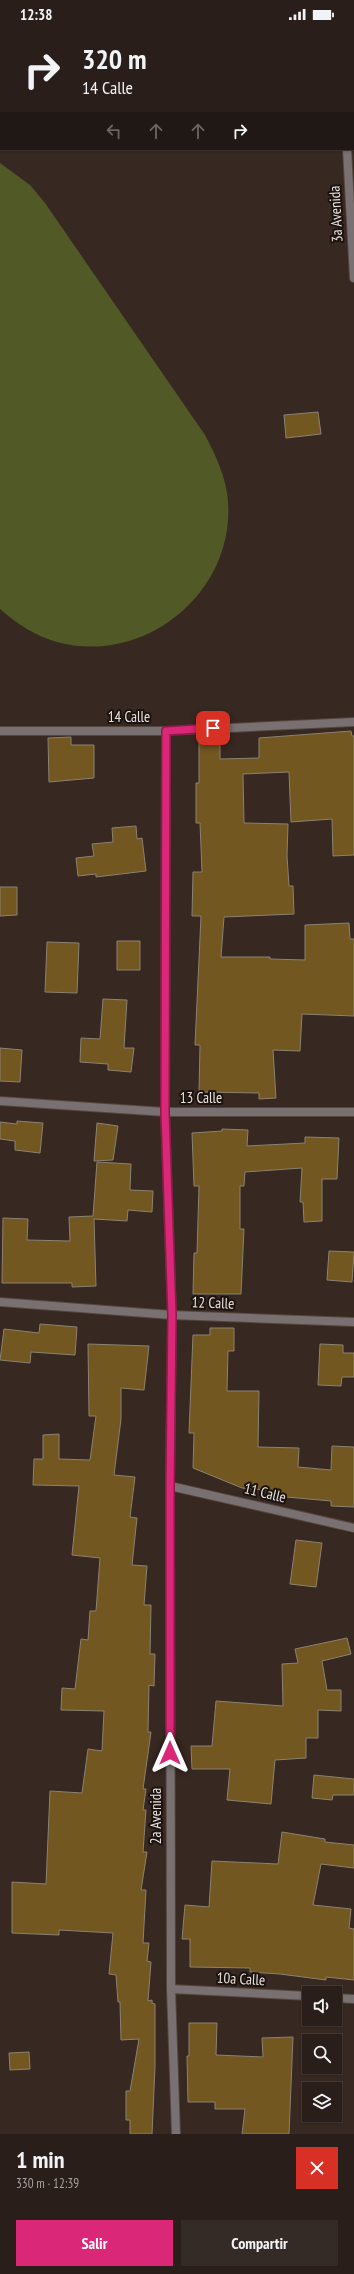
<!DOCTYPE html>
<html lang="es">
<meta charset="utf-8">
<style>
body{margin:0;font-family:"PT Sans Narrow",sans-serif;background:#352b26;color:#f1f3f6;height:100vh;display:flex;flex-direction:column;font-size:15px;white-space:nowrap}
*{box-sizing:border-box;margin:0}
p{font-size:13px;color:#a5a2a2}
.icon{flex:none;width:22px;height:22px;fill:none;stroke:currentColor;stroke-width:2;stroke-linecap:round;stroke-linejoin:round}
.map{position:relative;height:2106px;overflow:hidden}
.drawer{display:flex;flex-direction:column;background:#291e19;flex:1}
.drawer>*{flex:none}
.banner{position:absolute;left:0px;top:0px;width:354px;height:122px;box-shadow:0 1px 3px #0004,0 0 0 1px #453c38;background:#291e19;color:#f1f3f6;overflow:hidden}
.fabs{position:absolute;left:302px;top:1958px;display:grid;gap:8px}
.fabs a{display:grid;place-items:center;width:40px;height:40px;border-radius:0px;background:#291e19;box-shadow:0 1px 3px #0004,0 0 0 1px #453c38;font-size:20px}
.pin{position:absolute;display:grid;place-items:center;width:34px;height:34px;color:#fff;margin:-17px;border-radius:8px;box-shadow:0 2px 6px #0006}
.me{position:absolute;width:44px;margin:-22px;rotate:0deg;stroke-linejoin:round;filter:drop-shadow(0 0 3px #0008)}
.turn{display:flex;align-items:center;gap:14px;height:84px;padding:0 16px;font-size:18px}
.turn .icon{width:52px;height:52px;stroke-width:2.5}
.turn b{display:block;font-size:28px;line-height:34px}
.lanes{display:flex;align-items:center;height:38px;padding:0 16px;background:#0003;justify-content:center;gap:20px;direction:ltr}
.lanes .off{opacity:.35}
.round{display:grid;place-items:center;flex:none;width:42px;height:42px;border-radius:0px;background:#352b26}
.overview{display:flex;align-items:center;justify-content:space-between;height:68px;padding:0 16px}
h1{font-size:24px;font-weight:700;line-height:30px}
.primary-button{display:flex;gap:8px;margin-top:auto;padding:8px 16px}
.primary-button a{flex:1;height:46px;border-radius:0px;background:#db2777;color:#fff;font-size:16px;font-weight:700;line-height:46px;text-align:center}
.primary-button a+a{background:#352b26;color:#f1f3f6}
.status{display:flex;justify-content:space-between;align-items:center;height:28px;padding:0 20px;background:#291e19;direction:ltr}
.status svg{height:11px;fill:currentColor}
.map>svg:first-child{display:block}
.green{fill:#515927}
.building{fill:#725721;stroke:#8b8271}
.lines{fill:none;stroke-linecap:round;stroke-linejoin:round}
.street-casing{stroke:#54463f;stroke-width:10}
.street{stroke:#797071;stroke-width:8}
.route-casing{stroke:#8e194d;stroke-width:10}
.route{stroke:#db2777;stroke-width:7}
.labels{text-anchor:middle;stroke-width:4;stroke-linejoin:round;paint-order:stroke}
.street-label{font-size:15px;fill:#ece1dc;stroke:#1a130f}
</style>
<div class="status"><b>12:38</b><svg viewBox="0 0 49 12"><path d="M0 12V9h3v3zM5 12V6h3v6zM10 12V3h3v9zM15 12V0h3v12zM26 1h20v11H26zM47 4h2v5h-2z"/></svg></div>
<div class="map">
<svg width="354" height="2106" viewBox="0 0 354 2106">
<rect width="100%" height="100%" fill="#372821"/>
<!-- green -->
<path class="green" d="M0,135L30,157L45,175L205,407C216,428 226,449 228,473C235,564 145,638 57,614C36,608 17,596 0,581Z"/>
<!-- building -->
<path class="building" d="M318,384L321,406L286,410L284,387Z
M351,703L352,708H354V827L333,828L332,791L291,794L289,744L243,746L244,795L288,796L287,828L289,858H293L294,886L224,889L221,929H270V931L305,932V897L349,895L350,911H354V988L302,986L300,1023L273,1022L276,1070L259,1071V1065L199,1064L200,1017H195L201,888H192L193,844H202L200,795H196V755H199V710L220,709V731L259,730V710Z
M71,709V717H94V750L49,754L48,710Z
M136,798L137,811L142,810L146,843L96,849V846L78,848L76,830L94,828L92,816L113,814L112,800Z
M0,859H17V887L0,888Z
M117,913H140V942H117Z
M47,914L79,915L77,965L45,964Z
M103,971L127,972L124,1020H134L131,1044L108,1042V1036L80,1034L81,1010L100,1011Z
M0,1020L22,1022L20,1054L0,1053Z
M17,1093L43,1095L40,1125L15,1122V1113L0,1111V1094L17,1096Z
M97,1095L118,1098L113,1132L94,1133Z
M222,1101L248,1102L247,1118L305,1115V1109L339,1110L337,1151H322V1193L304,1194L303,1174H300L302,1140L245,1144L244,1158H240V1201H244L241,1266H193L194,1225H197L199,1158H194L192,1105L222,1103Z
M97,1134L131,1136L130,1162L153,1163L152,1184L128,1182L127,1193L94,1191L96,1258L72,1259V1255H2L3,1190L28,1191L27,1212L70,1213L69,1189L93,1188Z
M329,1223L354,1224L352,1254L327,1252Z
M40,1296L77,1299L75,1327L31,1324L30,1335L0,1332L4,1301L39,1305Z
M210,1300H234V1323H228L227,1363H259L258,1419L299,1420L298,1439L331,1442L332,1418L354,1419V1479L331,1478V1473L275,1468V1463L242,1460L193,1440L194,1405H189L193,1307H210Z
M88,1316L149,1318L144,1362L121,1360V1391L114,1447L135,1449L130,1489L137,1490L132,1537L147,1538L144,1577H151L150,1626H155L154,1658L149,1657L148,1704H151L143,1761H146L143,1782H146L143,1824H147L141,1862H146L143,1915H149L147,1933L151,1934L148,1973L152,1972V1975L155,1976V2039L152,2106H130V2092H126V2063H130L139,2011L121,2012L120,1974H118L116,1947L109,1946L113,1905L59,1902V1907L12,1905V1854L46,1856L50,1763L82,1765L88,1721L102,1723L104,1683L61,1682L62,1660L75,1661L81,1611L88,1612L90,1583H96L100,1530L72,1527L79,1458L33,1457L34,1431H43V1407L59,1406V1431L90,1432L96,1388H89Z
M320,1316L343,1317V1325H354V1349H342L341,1358L318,1357Z
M296,1512L322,1515L316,1559L290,1556Z
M347,1610L351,1626L322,1633L327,1662H341V1683L318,1682V1710H306V1730L275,1732L271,1776L227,1772L230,1741H192L191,1718H212L216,1673L283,1678L282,1636L298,1635L295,1621Z
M314,1747L354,1751V1767H333L332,1772L312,1770Z
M282,1804L325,1811V1814L354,1817V1840L321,1836L313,1877L351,1881L349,1900L354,1901V1952L326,1949V1952L280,1946L250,1944V1940L190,1939V1911H182L185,1877L209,1879L212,1833L278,1836Z
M189,1995H217L216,2027L263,2029L262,2010L293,2009L289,2106H242L245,2081H215V2074H188L187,2028H189Z
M29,2024L30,2041L10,2042L9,2025Z"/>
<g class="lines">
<!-- street casing -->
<g class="street-casing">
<path id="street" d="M337,0V1
M347,121L354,250
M0,703H166L354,694
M166,703L165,1084L172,1287L170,1458L171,1961L176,2106
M0,1073L165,1084H354
M0,1274L172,1287L354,1294
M170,1458L354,1500
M171,1961L309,1968
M335,1970L354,1971"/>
</g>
<!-- street -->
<use href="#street" class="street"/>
</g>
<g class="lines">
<!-- route casing -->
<g class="route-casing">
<path id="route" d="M170,1725V1458L172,1287L165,1084L166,703L213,700"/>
</g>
<!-- route -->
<use href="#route" class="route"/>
</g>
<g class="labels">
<!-- street labels -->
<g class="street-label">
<text transform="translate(336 186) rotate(-93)" y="5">3a Avenida</text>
<text x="129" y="694">14 Calle</text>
<text x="201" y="1075">13 Calle</text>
<text transform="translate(213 1275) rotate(2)" y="5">12 Calle</text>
<text transform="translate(265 1465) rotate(13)" y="5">11 Calle</text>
<text transform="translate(156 1788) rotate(-90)" y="5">2a Avenida</text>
<text transform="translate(241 1951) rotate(3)" y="5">10a Calle</text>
</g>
</g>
</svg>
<div class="fabs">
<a><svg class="icon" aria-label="sound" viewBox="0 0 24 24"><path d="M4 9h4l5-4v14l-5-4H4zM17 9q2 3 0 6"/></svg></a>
<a><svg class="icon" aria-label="search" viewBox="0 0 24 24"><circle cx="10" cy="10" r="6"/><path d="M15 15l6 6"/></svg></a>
<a><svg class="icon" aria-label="layers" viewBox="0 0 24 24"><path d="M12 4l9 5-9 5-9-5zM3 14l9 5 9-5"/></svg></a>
</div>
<div class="pin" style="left:213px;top:700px;background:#d93025"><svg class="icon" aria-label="arrive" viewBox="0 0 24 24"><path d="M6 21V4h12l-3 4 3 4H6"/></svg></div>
<svg class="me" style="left:170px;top:1725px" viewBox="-20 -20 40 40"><path d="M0-17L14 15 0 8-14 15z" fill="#db2777" stroke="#fff" stroke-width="4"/></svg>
<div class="banner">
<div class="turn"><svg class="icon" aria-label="right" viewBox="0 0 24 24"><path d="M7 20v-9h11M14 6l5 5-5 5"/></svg><div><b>320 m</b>14 Calle</div></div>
<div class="lanes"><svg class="icon off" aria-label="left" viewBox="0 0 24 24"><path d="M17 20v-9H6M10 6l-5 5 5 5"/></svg><svg class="icon off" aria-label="ahead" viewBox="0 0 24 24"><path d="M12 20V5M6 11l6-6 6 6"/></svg><svg class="icon off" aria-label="ahead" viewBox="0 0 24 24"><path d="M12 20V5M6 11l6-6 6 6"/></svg><svg class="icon" aria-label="right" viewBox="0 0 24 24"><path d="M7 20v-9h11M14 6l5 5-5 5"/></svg></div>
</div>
</div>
<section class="drawer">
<div class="overview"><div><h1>1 min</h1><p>330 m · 12:39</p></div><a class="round" style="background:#d93025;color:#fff"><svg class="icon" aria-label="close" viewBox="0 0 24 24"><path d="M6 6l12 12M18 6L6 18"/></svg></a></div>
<div class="primary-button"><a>Salir</a><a>Compartir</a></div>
</section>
